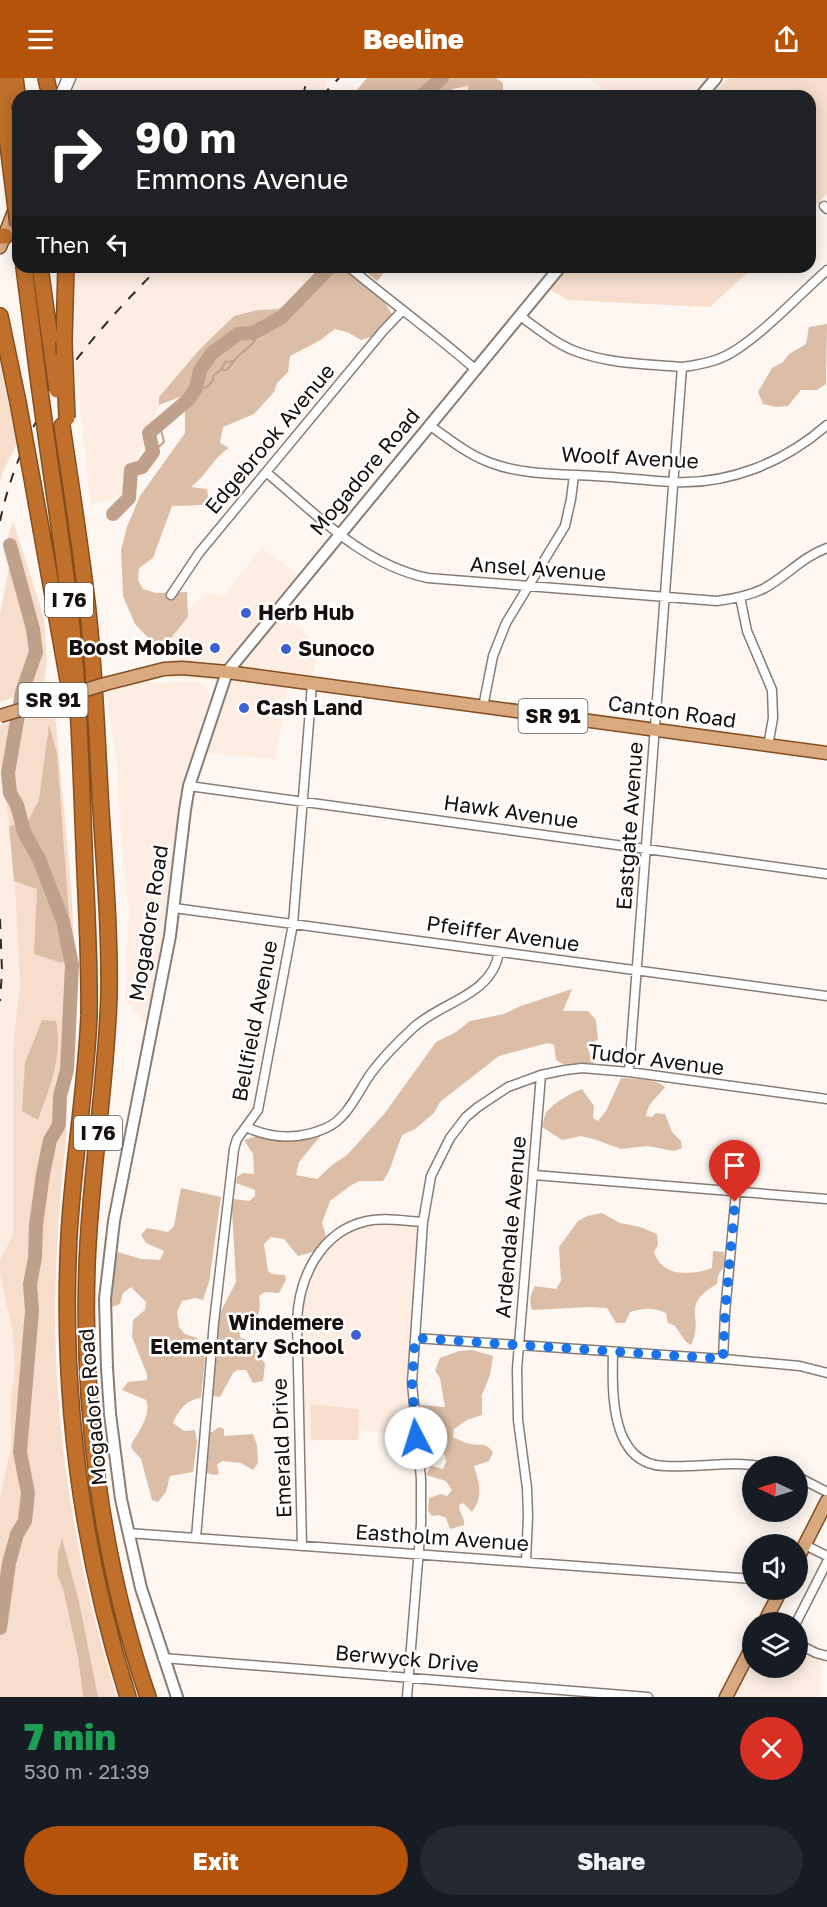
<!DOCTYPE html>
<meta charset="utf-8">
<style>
body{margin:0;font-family:"Golos Text",sans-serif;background:#242831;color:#f1f3f6;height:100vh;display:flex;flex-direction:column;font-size:22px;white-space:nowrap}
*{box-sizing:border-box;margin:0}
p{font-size:20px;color:#9ea1a6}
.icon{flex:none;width:33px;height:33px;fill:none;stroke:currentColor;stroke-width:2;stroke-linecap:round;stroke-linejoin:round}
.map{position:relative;height:1619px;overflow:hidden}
.side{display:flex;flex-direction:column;background:#171b24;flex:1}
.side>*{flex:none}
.hud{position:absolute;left:12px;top:12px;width:804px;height:183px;border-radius:18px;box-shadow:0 3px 15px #0003;background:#202124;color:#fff;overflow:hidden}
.needle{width:39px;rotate:274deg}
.fabs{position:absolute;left:742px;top:1378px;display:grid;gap:12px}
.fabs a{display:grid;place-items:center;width:66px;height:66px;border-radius:50%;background:#171b24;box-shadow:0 3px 15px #0003;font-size:30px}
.pin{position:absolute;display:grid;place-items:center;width:51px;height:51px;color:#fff;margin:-62px -26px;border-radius:50% 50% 50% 0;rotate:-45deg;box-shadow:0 0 6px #0007}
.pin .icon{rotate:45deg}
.me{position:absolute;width:66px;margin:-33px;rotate:355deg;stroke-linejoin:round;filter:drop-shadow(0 0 4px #0008)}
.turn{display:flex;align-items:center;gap:21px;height:126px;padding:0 24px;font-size:27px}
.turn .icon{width:78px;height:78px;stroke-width:2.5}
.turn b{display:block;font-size:42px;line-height:51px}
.then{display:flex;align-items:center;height:57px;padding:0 24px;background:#0003;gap:12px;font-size:22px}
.round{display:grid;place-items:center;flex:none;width:63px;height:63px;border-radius:32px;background:#242831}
.headline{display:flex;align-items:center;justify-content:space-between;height:102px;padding:0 24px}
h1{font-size:36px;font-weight:800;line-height:45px;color:#1e9e55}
.action{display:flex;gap:12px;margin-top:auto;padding:12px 24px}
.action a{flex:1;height:69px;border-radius:36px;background:#b45309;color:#fff;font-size:24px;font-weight:800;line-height:69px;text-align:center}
.action a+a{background:#242831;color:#f1f3f6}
header{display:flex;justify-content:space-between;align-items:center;height:78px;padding:0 24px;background:#b45309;color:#fff;font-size:27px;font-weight:800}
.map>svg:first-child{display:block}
.built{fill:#fdede2}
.green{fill:#f7decc}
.forest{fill:#dcbda6}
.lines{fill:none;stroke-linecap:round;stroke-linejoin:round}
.stream{stroke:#bfa08b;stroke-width:2}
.river{stroke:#bfa08b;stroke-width:14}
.minor-casing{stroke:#887d75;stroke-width:11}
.tertiary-casing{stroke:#887d75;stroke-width:14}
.secondary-casing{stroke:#887d75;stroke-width:15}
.primary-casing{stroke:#844e20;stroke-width:15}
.motorway-casing{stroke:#844e20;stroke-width:18}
.minor{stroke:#fff;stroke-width:8}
.tertiary{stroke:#fff;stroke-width:10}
.secondary{stroke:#fff;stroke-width:12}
.primary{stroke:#d9a980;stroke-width:12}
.motorway{stroke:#c0702b;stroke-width:15}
.rail{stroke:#302b28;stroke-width:2;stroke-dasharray:10 10;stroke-linecap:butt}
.primary-bridge-casing{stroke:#844e20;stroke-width:15;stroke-linecap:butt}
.motorway-bridge-casing{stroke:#844e20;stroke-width:18;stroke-linecap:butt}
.primary-bridge{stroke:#d9a980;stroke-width:12}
.motorway-bridge{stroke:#c0702b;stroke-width:15}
.route{stroke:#1a73e8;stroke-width:10;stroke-dasharray:0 18}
.poi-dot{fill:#3d60d1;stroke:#fff;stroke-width:2}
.labels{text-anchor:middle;stroke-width:5;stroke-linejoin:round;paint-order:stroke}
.shield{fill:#fff;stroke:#5b5856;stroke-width:1.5}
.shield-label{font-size:20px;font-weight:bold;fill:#15100d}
.street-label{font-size:21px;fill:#15100d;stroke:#fff}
.poi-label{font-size:21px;font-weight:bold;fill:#15100d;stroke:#fff;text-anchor:start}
</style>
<header><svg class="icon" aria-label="menu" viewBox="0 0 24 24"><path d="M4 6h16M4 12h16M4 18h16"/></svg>Beeline<svg class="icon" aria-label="share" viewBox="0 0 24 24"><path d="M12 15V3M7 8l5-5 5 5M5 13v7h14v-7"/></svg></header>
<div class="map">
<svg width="827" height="1619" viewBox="0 0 827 1619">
<rect width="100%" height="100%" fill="#fef7f1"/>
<!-- built -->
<path class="built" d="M69,0H333L326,7L329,18H61Z
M589,0H710L695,18H611Z
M75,189H330L300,220L278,231L258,232L234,238L215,256L159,319V327L122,418L91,427L74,275Z
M261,469L299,498L277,525L318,570L312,606L289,603L275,681L202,675L229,603L171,600L167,565L188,539V532L207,514L223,520Z
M192,603L205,607L210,616L198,662L184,702L176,749L173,787L164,863L147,946L125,922L129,833L121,762L116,674L105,615L141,604L159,605Z
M0,688L13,769L20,907L13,967V1157L0,1182Z
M382,1145L418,1149L408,1287L410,1351L406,1355L361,1353L360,1360L305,1363L301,1243L303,1220L309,1198L324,1175L342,1158L361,1149Z
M0,1196L12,1251L15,1288L11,1318V1370L0,1419Z
M798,1566L823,1577L819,1619H726L753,1567V1590H798Z"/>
<!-- green -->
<path class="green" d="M728,0H827V116L810,133V18H711Z
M567,189H753L710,229L691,228L689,230L688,228L568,222L549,211Z
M0,282L18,364L3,393L0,405Z
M13,443L44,540L47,586L43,610L0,624V537L10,483L6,466Z
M55,633C62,724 75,816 75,908C75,955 68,1003 63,1050L67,1052C58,1133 52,1216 57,1298C63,1407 84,1514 117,1619H98L79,1523L62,1461L58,1474L57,1496L63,1511L78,1579L83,1619H0V1419L11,1370V1318L15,1288L12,1251L0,1196V1182L13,1157V967L20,907L13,769L0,688V647Z
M311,1326L359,1331L358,1362H311Z"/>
<!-- forest -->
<path class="forest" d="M367,0H496L503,5V18H469L468,8L453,11L441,18H352Z
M330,189H343L385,225L392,236L371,259L361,262L347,254L335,251L319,263L290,278L288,294L277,305L274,314L254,336L223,349L220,365L229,370C213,380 206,398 191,409L207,411L209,425C196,429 185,427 172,428L153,480L139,490L138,502L143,511L156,515L187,514L188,539L167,565L155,567L135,546L123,518L121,472L127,449L140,418L185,355V317L159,327V319L200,271L234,238L258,232L278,231L300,220Z
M360,189H389L377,203Z
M827,246L826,306L817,312H801L788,328L776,329L763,326L758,314L772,290L783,284L789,276L806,266L809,249Z
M49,647L57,675L72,878L62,885L34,876L37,811L14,803L9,748L27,745L39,722Z
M572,911L563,933H588L596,942L598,962L591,965L588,971L594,985L563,986L556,982L554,967L548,965L499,978L440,1024L434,1035L415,1051L402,1057L389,1093L383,1103H359L350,1108L330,1123L322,1145L326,1158L316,1173L298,1178L284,1161L271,1159L264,1166L268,1193L272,1196L285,1197L286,1202L279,1215L265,1214L259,1218L260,1228L257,1242L251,1245L244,1242L239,1249L240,1259L249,1263L265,1286L263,1303L253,1305L246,1292H237L233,1295L220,1319L213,1318L212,1309L218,1239L236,1204L232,1131L234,1121L249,1123L255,1118V1112L236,1105L237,1099L243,1095L254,1096L253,1076L244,1062L258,1058L323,1055L299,1084L296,1097L317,1101L332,1087L347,1077L384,1036L436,964L456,954L470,943L504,936L521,928Z
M42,942L56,943C63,981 50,1007 38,1042L22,1033L25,985Z
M621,1000C634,1001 655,1000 665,1009C657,1020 648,1024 646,1038L652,1039L656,1035L665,1036L672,1054L681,1063L682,1070L674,1073L647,1068L621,1071L597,1062L581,1058L562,1062L542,1049C543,1045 544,1039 546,1035C551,1026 573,1014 582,1011L594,1028L593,1040L598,1043L606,1033Z
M181,1110L221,1119L209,1204L203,1222L195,1220L182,1223L177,1234L179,1249L185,1256L197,1260L206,1270L201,1320C187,1321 178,1333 173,1345L184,1353L195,1352L197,1364L193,1394L170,1398L166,1414L158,1424L152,1422L141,1381L132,1371L131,1367C138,1354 152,1337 146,1322L122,1312L128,1304L147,1302V1296L132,1259L133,1242L145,1232L146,1224L131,1209L123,1215L120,1226L112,1229C112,1215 112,1186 118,1174L141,1181L160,1182L164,1173L146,1165L141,1157L147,1150L168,1154L174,1148Z
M602,1135L620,1145L640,1149L657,1156L658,1167L654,1174C662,1199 690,1198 712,1190L713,1173L724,1174V1188L718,1198L717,1206C679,1228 705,1238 691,1267L686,1264L675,1248L668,1245L666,1235C653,1229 643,1230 630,1234L625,1245H616L607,1230L589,1229L532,1232C529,1223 530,1217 535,1208L556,1211L561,1203L559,1169L578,1143L587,1138Z
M472,1272L493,1278L490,1297L482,1317V1337L467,1342L454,1351L453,1359C458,1361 462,1364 467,1365C478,1369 487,1363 493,1375L489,1383L474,1388C479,1406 484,1417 472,1434L463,1425L459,1427C459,1435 465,1439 464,1447L450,1451L446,1440L439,1437L432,1438L428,1433L429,1420L441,1416L447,1418L452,1412L446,1403L426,1397L431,1388L443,1391L446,1384L445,1377L432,1370L424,1369L420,1365L427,1348L419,1337L420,1327L445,1329L440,1300L435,1293L440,1280L459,1273Z
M219,1349L224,1351V1358L253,1356L257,1367L258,1385L253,1392L241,1385L222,1383L217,1387L219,1396L214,1397L204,1394L207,1354H212Z
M62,1460L79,1523L98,1619H83L78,1579L63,1511L57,1496L58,1474Z"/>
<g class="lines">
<!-- stream -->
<path class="stream" d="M221,292H227L234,283
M196,310H205L212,304L214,297L221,292L225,284L234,283C240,275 250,270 255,262L253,255
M153,374L164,364L160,347
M10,467L11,469"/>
<!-- river -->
<path class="river" d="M421,18L442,0
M113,436L129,420L131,392L142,389L153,374L149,355L189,321L196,310L200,292L212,275L238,256L253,255L282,239L330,189
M0,1550L9,1485L17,1456L25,1443L28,1415L20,1374L32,1233L30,1206L35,1180L36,1147L43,1096L50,1062L59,1047L60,1018L67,992L72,887L63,843L39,781L24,754L17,727L10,715L8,695L22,614L36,574L33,551L10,467"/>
<!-- minor casing -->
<g class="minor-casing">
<path id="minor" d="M824,128L827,131
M349,189C391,224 434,255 475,291
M520,238C538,251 555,265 575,273C609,286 646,286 682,289C699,287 716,284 731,275C762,257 799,217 827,192
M429,347C449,361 468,377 491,385C523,397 562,396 595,398C621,399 647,403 672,404C729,407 785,384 827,347
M266,394C315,435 363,487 428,500L717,523C732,521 748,518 763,511C786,499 802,479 827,470
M171,517L199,475L383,253L402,233
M740,519L747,553L772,612L773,640L768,668
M483,629L493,578L506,545L565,448L571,421L574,397
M189,708L827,796
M174,830L827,918
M629,994L682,289
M246,1049C272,1061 299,1062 326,1050C348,1041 359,1011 372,994C384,978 398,964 413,950C442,923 492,918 499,874
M534,1097L827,1121
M415,1260L723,1281L800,1288L827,1295
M613,1274C612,1314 610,1386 664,1388C698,1390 732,1382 766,1389
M723,1281L725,1235L736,1114
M798,1399L827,1414
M128,1455L753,1501
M196,1460L214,1244L234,1071L237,1061L258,1032L293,846L312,606
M805,1467L827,1478
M302,1468L297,1245C298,1201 320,1153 367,1143C385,1139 404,1143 423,1144
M526,1484L528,1438L527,1410L518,1342L517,1291L541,997
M796,1545L827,1484
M798,1566L816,1575L827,1578
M163,1580L648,1619
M407,1619L421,1446V1401L412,1305L423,1144L431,1098L450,1060L466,1039L478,1029L508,1009L541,997L565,992L582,990L629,994L827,1021"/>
</g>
<!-- tertiary casing -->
<g class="tertiary-casing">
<path id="tertiary" d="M701,18L716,0
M177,1619L141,1510L121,1421L110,1336L107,1290L105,1221L114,1143L170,858L185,732L189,708L227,594L560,189"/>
</g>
<!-- secondary casing -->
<g class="secondary-casing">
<path id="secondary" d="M61,18L69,0"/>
</g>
<!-- primary casing -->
<g class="primary-casing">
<path id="primary" d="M0,169L15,131
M105,606L164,591L182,590L227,594L827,675
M798,1480L827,1423
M764,1545L781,1512
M726,1619L753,1567"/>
</g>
<!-- motorway casing -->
<g class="motorway-casing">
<path id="motorway" d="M0,0L10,83
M15,0L18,23
M46,0L50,18
M0,158H5
M24,189L39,306
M40,189L53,283
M0,238L18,324
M64,264L66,189
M62,348C71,409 81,471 88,533C95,599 97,665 101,732C105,794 110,856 109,918C106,1009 90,1098 87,1188C82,1332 101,1482 148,1619
M48,371C56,428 65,484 71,540C79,616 81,692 84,767C86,824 90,881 89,938C86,1011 73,1084 69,1158C61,1314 81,1470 128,1619
M33,406L68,602"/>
</g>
<!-- minor -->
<use href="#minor" class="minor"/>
<!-- tertiary -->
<use href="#tertiary" class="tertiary"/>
<!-- secondary -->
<use href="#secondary" class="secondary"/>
<!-- primary -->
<use href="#primary" class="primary"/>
<!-- motorway -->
<use href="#motorway" class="motorway"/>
<!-- rail -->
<path class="rail" d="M303,18L307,0
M322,18L339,0
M0,443C23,335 84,266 159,189
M0,841L2,893L0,923"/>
<!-- primary-bridge casing -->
<g class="primary-bridge-casing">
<path id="primary-bridge" d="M0,638L105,606"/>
</g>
<!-- motorway-bridge casing -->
<g class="motorway-bridge-casing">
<path id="motorway-bridge" d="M10,83L18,147
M64,264L67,340
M53,283L57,312
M39,306L48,371
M18,324L33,406"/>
</g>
<!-- primary-bridge -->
<use href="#primary-bridge" class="primary-bridge"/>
<!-- motorway-bridge -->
<use href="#motorway-bridge" class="motorway-bridge"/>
</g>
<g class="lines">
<!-- route -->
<path class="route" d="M416,1360L412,1305L415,1260L723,1281L725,1235L735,1124"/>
</g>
<!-- markers -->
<g class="poi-dot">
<circle cx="246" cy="535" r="6"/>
<circle cx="215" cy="570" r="6"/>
<circle cx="286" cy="571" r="6"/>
<circle cx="244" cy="630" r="6"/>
<circle cx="356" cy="1257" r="6"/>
</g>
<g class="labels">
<!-- shield labels -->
<g class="shield">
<rect x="45" y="505" width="48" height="34" rx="4.5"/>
<rect x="18.5" y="605" width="69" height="34" rx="4.5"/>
<rect x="518.5" y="621" width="69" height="34" rx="4.5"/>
<rect x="74" y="1038" width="48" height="34" rx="4.5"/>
</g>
<g class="shield-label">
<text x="69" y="529">I 76</text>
<text x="53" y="629">SR 91</text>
<text x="553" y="645">SR 91</text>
<text x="98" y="1062">I 76</text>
</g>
<!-- street labels -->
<g class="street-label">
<text transform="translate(270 361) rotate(-50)" y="7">Edgebrook Avenue</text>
<text transform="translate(630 380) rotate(3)" y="7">Woolf Avenue</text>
<text transform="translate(365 394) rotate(-50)" y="7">Mogadore Road</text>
<text transform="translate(538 491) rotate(4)" y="7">Ansel Avenue</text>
<text transform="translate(672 634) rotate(8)" y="7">Canton Road</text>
<text transform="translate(511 734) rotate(8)" y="7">Hawk Avenue</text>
<text transform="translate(630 748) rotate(-86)" y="7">Eastgate Avenue</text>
<text transform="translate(149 845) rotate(-81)" y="7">Mogadore Road</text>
<text transform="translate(503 856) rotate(8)" y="7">Pfeiffer Avenue</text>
<text transform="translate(255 943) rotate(-79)" y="7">Bellfield Avenue</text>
<text transform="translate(656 982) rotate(7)" y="7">Tudor Avenue</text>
<text transform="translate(511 1149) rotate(-85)" y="7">Ardendale Avenue</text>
<text transform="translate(93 1329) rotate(-95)" y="7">Mogadore Road</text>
<text transform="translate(282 1370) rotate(-92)" y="7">Emerald Drive</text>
<text transform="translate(442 1460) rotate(4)" y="7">Eastholm Avenue</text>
<text transform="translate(407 1581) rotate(5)" y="7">Berwyck Drive</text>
</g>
<!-- poi labels -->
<g class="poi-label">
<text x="258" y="542">Herb Hub</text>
<text x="203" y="577" text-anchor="end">Boost Mobile</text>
<text x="298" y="578">Sunoco</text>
<text x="256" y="637">Cash Land</text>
<text x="344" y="1252" text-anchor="end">Windemere<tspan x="344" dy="24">Elementary School</tspan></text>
</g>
</g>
</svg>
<div class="fabs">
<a><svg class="needle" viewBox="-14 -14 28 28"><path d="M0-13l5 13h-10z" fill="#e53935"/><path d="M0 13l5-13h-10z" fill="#9ea1a6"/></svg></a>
<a><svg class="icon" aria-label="sound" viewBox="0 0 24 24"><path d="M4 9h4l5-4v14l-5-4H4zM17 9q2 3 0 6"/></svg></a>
<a><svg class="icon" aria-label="layers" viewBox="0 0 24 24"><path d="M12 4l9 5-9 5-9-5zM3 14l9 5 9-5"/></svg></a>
</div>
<div class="pin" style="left:735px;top:1124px;background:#d93025"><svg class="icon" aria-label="arrive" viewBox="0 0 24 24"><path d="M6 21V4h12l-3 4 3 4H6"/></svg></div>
<svg class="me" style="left:416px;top:1360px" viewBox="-20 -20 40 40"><circle r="19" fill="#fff"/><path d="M0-13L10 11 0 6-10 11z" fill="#1a73e8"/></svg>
<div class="hud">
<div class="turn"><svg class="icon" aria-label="right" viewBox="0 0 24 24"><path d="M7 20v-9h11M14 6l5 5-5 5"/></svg><div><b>90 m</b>Emmons Avenue</div></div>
<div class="then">Then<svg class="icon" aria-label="left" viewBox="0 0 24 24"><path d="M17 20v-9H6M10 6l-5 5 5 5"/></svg></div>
</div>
</div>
<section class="side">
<div class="headline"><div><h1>7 min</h1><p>530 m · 21:39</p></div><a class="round" style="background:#d93025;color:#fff"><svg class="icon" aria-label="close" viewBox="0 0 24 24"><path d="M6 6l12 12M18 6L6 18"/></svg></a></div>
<div class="action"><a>Exit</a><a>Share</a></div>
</section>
